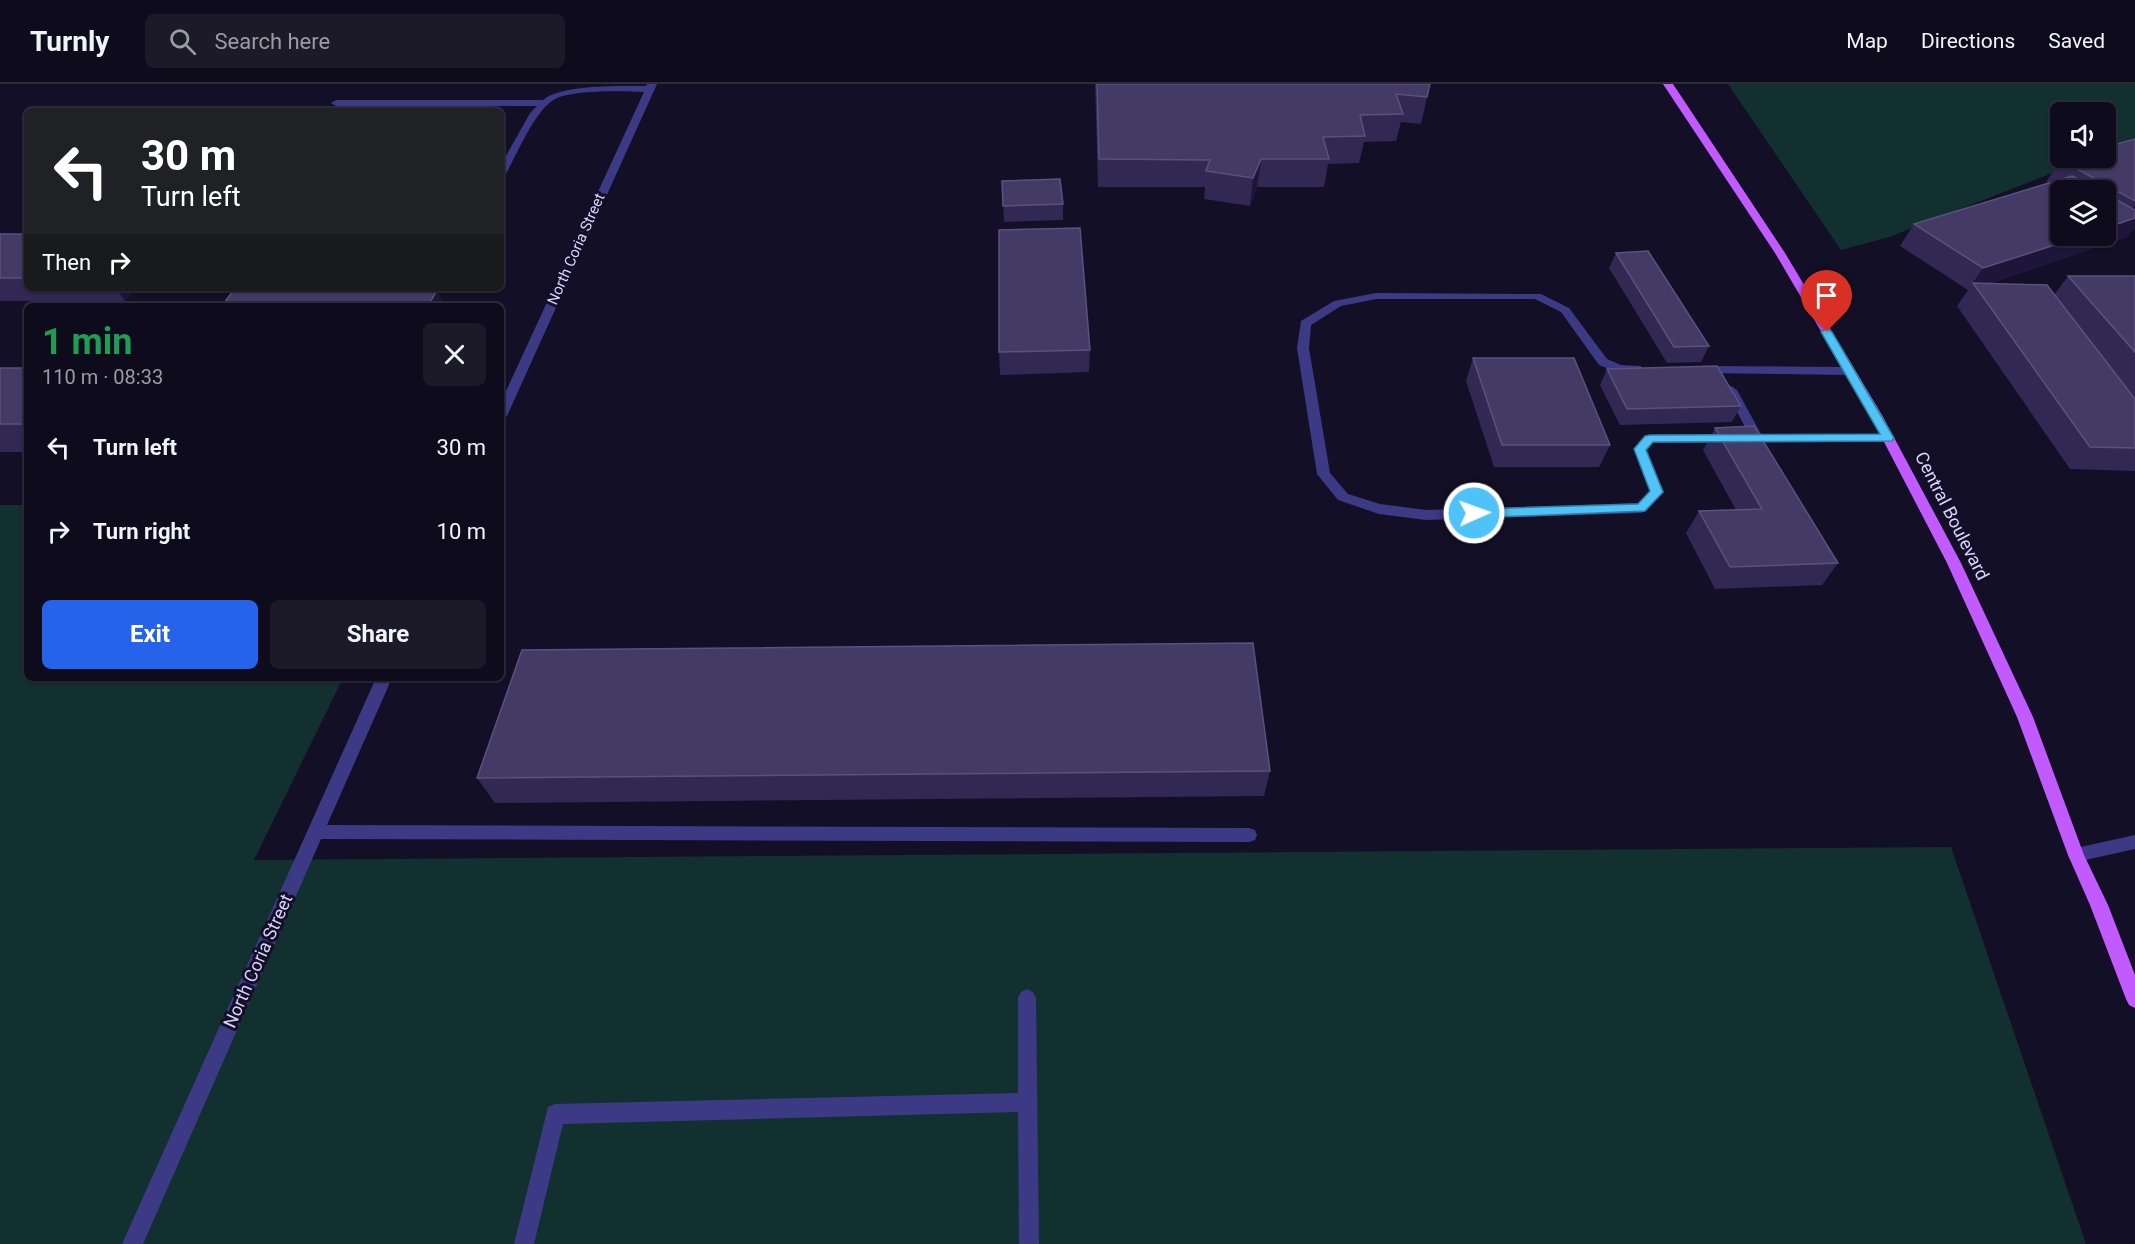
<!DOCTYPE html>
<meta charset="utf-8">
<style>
body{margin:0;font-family:Roboto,sans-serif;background:#1c1929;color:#f1f3f6;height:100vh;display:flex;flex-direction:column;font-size:22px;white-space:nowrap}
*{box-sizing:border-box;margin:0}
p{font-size:20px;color:#9b9ba3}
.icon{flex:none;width:33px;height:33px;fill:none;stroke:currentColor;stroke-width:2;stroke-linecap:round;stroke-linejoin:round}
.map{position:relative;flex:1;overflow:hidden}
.sheet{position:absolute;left:24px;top:219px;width:480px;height:378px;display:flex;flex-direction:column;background:#0e0b1c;border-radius:9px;box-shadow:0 2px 4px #0004,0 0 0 2px #2e2b3b}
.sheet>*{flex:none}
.hud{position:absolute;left:24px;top:24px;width:480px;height:183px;border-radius:9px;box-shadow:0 2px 4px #0004,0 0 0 2px #2e2b3b;background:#202124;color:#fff;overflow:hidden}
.controls{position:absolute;left:2050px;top:18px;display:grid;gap:12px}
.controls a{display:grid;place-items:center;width:66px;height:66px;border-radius:9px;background:#0e0b1c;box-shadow:0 2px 4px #0004,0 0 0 2px #2e2b3b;font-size:30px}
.pin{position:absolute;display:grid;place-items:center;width:51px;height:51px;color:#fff;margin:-62px -26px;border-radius:50% 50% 50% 0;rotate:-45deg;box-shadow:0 0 6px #0007}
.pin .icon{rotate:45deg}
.me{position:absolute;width:66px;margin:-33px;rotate:88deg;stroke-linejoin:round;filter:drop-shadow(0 0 4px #0008)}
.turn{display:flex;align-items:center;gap:21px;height:126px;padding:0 18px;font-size:27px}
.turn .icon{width:78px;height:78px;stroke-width:2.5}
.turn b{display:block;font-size:42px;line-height:51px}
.then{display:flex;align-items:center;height:57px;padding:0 18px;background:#0003;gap:12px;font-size:22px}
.round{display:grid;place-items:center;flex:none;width:63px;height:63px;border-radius:9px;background:#1c1929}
.summary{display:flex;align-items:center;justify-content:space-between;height:102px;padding:0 18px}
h1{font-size:36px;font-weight:700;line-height:45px;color:#1e9e55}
.button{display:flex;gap:12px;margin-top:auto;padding:12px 18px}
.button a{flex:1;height:69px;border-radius:9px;background:#2563eb;color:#fff;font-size:24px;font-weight:700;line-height:69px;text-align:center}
.button a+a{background:#1c1929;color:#f1f3f6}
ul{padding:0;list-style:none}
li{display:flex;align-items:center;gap:18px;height:84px;padding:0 18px}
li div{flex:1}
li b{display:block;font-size:22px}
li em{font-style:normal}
header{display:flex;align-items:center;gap:36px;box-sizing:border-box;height:84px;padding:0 30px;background:#0e0b1c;border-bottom:2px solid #2e2b3b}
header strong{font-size:28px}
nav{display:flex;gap:33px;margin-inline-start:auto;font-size:21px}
.search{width:420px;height:54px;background:#1c1929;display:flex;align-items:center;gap:15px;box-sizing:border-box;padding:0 21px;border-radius:9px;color:#9b9ba3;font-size:22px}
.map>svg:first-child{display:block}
.green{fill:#12302f}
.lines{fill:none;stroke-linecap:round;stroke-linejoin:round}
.minor{fill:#3d3a85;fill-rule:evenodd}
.major{fill:#c25bff;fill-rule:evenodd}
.wall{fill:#312854;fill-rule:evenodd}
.shaded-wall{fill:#1d163a}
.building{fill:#433a66;stroke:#5a527e;stroke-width:1.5}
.route{fill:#4fc3f7;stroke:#337fa1;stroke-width:1.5}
.labels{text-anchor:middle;stroke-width:6;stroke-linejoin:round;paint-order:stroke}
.far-street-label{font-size:15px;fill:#d9d4ff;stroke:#130f26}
.street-label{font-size:18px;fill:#d9d4ff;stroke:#130f26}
</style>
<header>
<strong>Turnly</strong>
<div class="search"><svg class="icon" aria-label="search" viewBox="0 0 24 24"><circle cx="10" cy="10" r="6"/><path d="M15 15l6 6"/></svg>Search here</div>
<nav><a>Map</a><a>Directions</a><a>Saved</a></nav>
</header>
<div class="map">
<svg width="2135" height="1160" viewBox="0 0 2135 1160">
<rect width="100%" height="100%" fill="#130f26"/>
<!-- green -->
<path class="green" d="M1728,0H2135V56L2106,68V28H2061V74H2091L1889,153L1841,166Z
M0,421H27V594H343L254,776L1951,763L2086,1160H0Z"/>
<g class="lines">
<!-- minor -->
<path class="minor" d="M647,0H657L507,332L501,336V318L644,8C622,7 577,6 557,14C536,23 517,70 506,90L501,93V81L530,29L537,22H336L331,19L336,16H543C561,0 622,2 646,2Z
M1376,209L1541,210L1569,224L1607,275L1621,281L1641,282L1643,285L1637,289H1619L1599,281L1561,228L1535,215H1376L1341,222L1311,241L1309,264L1330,389L1348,410L1380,420L1426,426L1638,419L1650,407L1634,365L1645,352L1749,350L1725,306L1731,302L1737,306L1761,350H1888L1894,354L1888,358L1653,359L1647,366L1664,408L1646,427L1641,429L1426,436L1379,430L1338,416L1317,390L1297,264L1301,237L1334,217Z
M1700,282L1850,283L1856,287L1850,291L1696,289L1694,286Z
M376,594H392L327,741L1249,744L1255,746L1257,751L1255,756L1249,758L321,755L143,1160H122Z
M2135,751V765L2076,778L2070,776L2068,771L2070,766L2076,764Z
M1027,905L1033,908L1036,914L1039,1160H1019L1018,1028L563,1040L534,1160H514L548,1023L555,1020L1018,1009V914L1021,908Z"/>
<!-- major -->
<path class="major" d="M1663,0H1673L1785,169L1882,331L1961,479L2033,633L2084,771L2108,821L2135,891V924L2129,921L2126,915L2090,821L2068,771L2017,633L1947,479L1870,331L1775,169Z"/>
</g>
<!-- wall -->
<path class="wall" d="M1095,0H1430L1421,40L1401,38L1396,57L1364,58L1359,79L1328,80L1324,103H1257L1250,122L1204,115L1205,103H1098Z
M2135,55V144L2127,153L1988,200L2054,211L2068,192H2135V387L2070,385L1957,222L1968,206L1900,162L1914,140L2048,99L2046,98L2061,76ZM2061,106H2106V152Z
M1002,97L1063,120V136L1004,138Z
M0,150H27V204H136L125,217H0Z
M1616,169L1709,262L1701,278L1667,279L1609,184Z
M1090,266L1089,288L1000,291L999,268Z
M1473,274L1610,361L1599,383H1494L1466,297Z
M0,284H27V368H0Z
M1607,285L1741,322L1732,338L1620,341L1600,301Z
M1715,344L1838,479L1822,501L1715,505L1686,449L1699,427L1736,426L1703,366Z
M1270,687L1264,712L495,719L477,694Z"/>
<!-- shaded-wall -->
<path class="shaded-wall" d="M1261,75L1257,103L1250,122L1253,94Z
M2135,121V144L2127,153L1976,204L1973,199L1968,206L1983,184L2083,152H2106V144L2121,139Z
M116,204H136L125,217Z
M381,204H405L395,222L379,206Z
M437,206L445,222H428Z"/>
<!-- building -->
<path class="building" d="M1097,0H1430L1427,13L1396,10L1403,30L1360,31L1365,52L1323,53L1329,75H1261L1253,94L1206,87L1210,76L1099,75Z
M453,26L452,27H370Z
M2135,55V117L2061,76L2070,74H2106V63Z
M2072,92L2099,106H2061V152H2083L1983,184L1914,140Z
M1060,95L1063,120L1003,122L1002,97Z
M2106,110L2135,126V134L2106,144Z
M1080,144L1090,266L999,268V146Z
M0,150H27V194H0Z
M1648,167L1709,262L1674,263L1616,169Z
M2068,192H2135V268Z
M1973,199L2047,201L2135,315V364L2090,363Z
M235,204H381L379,206H437L428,222H222Z
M1473,274H1574L1610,361H1502Z
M1717,282L1741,322L1627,325L1607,285Z
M0,284H27V340H0Z
M1754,342L1838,479L1730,483L1699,427L1762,425L1715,344Z
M1253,559L1270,687L477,694L522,566Z"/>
<!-- route -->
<path class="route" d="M1827,244L1832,248L1894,354L1892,357L1653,358L1646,366L1663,408L1645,427L1474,434L1467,429L1474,425L1638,420L1650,407L1634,365L1645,352L1650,351L1880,350L1821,248Z"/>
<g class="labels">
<!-- far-street labels -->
<g class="far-street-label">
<text transform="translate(576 165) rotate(-66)" y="5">North Coria Street</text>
</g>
<!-- street labels -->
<g class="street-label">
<text transform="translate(1952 432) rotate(63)" y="6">Central Boulevard</text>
<text transform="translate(258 877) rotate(-66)" y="6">North Coria Street</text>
</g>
</g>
</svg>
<div class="controls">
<a><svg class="icon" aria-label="sound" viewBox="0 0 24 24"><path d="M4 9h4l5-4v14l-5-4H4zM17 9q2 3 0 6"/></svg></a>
<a><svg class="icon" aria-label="layers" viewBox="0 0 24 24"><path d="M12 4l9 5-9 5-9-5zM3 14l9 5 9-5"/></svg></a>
</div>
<div class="pin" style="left:1827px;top:248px;background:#d93025"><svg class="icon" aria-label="arrive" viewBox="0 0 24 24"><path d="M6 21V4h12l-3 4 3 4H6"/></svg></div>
<svg class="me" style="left:1474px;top:429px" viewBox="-20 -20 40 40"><circle r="17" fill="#4fc3f7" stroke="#fff" stroke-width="3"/><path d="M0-11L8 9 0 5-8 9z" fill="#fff"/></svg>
<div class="hud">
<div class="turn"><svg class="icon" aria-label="left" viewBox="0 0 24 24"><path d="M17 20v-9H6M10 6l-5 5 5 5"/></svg><div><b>30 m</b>Turn left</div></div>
<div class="then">Then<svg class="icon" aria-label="right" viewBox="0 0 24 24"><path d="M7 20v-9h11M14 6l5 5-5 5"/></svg></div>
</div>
<section class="sheet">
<div class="summary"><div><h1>1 min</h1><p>110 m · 08:33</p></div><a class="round"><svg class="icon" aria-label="close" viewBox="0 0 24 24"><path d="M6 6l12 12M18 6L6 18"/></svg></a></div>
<ul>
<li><svg class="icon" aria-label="left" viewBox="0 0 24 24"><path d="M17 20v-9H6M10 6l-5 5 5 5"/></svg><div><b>Turn left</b></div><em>30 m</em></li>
<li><svg class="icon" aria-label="right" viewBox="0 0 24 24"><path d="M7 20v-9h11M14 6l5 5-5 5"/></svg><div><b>Turn right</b></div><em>10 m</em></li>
</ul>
<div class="button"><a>Exit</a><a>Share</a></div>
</section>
</div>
